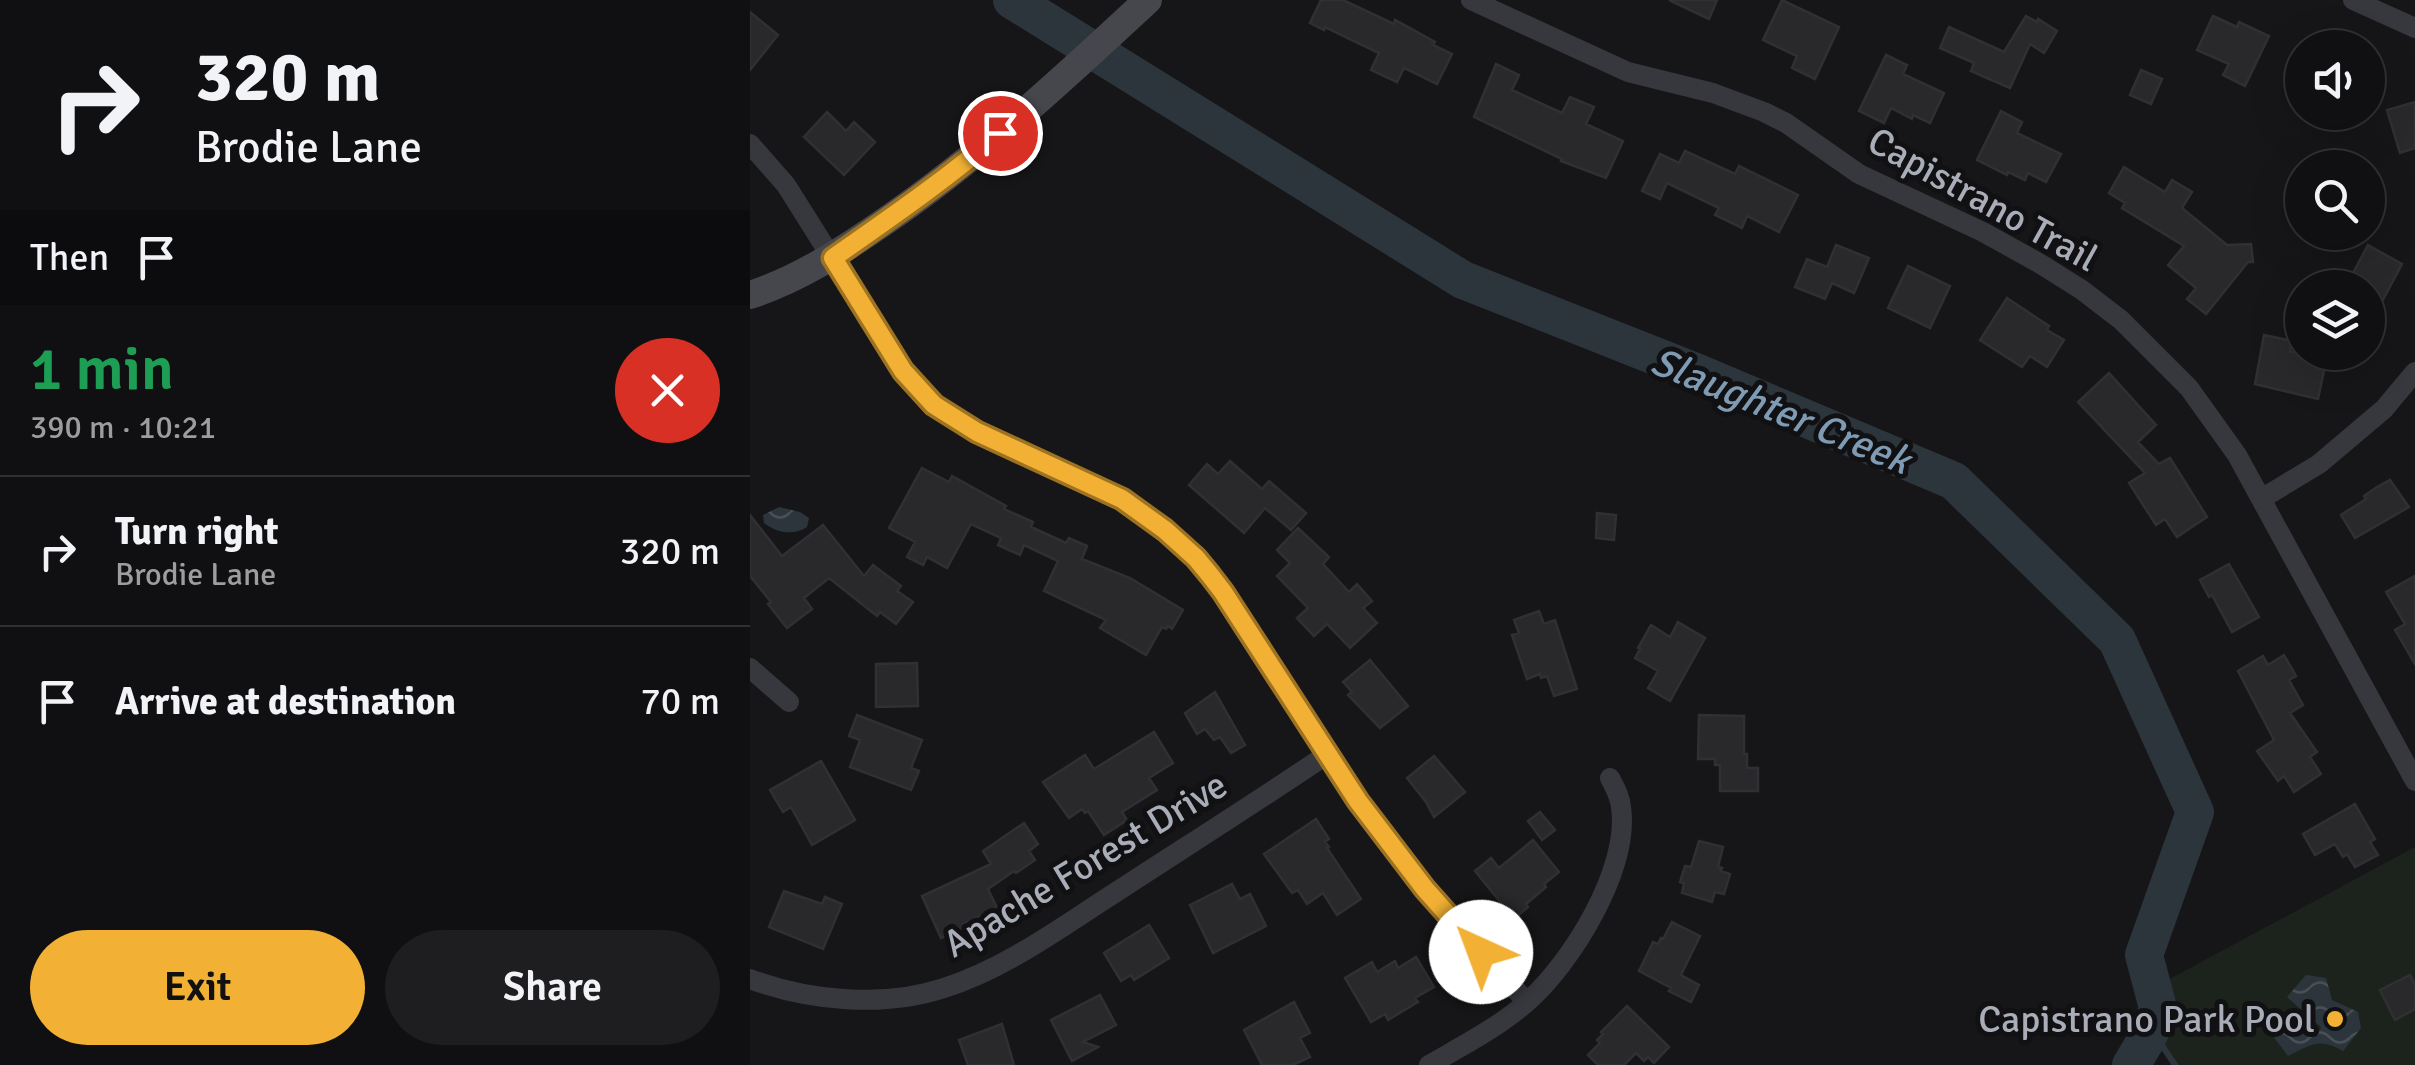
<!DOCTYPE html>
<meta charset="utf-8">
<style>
body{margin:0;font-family:Signika,sans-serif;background:#1e1e20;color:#f1f3f6;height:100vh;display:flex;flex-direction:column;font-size:38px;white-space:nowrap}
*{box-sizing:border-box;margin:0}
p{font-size:32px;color:#9c9d9f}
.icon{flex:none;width:55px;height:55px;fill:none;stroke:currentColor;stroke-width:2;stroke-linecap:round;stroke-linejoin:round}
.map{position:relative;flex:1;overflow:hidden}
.side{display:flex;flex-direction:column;background:#101012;width:750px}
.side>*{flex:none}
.hud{background:#101012;color:#f1f3f6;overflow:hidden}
.controls{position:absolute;left:1535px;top:30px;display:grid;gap:20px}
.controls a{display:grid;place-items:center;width:100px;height:100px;border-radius:50%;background:#101012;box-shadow:0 10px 40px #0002,0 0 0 2px #303032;font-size:50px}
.pin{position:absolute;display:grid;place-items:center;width:85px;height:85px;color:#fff;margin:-42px;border:5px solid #fff;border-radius:50%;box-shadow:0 2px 10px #0007}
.me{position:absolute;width:110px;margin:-55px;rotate:317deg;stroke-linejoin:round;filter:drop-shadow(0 0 8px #0008)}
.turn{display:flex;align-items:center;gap:35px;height:210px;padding:0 30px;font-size:45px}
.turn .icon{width:130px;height:130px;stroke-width:2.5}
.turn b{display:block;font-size:70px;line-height:85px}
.then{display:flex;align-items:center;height:95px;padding:0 30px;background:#0003;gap:20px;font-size:38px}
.round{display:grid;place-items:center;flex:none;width:105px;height:105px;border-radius:52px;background:#1e1e20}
.overview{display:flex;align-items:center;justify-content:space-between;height:170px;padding:0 30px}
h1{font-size:60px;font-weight:600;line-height:75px;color:#1e9e55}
.button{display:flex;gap:20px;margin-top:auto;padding:20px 30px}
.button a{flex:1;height:115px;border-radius:60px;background:#f2b134;color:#111;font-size:40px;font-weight:600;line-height:115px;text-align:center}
.button a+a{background:#1e1e20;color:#f1f3f6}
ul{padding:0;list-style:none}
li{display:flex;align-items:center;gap:30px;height:150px;padding:0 30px;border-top:2px solid #303032}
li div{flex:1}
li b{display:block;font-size:38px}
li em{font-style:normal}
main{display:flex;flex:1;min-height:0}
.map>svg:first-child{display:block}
.park{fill:#1c231d}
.water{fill:url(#water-waves)}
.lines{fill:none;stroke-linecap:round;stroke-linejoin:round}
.stream{stroke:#2c353c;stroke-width:6}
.river{stroke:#2c353c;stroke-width:38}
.building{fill:#29292c;stroke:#303034;stroke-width:2.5}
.minor{stroke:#37383d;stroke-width:20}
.secondary{stroke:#45474d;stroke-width:28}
.route-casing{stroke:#9d7322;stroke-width:25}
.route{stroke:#f2b134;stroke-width:18}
.poi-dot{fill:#f2b134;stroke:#111113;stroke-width:4}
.labels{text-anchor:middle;stroke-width:10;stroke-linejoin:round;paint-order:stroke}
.street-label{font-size:38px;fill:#a8adb8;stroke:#111113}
.poi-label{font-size:38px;fill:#a8adb8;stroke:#111113;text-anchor:end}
.water-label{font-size:40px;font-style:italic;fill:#7f9bb3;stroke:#111113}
</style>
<main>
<section class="side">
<div class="hud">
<div class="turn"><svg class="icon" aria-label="right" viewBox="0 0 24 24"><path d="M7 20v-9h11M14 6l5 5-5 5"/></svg><div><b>320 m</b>Brodie Lane</div></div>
<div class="then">Then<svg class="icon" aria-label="arrive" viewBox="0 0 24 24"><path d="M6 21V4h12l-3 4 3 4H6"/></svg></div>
</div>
<div class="overview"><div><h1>1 min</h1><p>390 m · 10:21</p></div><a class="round" style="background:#d93025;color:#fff"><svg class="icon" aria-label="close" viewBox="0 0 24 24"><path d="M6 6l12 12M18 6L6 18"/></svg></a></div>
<ul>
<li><svg class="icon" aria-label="right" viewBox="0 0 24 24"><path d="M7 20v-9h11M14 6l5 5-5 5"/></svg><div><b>Turn right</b><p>Brodie Lane</p></div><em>320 m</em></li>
<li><svg class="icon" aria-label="arrive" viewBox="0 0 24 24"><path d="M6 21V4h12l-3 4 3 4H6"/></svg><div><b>Arrive at destination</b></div><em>70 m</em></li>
</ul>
<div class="button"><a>Exit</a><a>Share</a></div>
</section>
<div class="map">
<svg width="1665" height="1065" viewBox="0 0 1665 1065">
<defs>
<pattern id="water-waves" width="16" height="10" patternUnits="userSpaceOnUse" patternTransform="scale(2.5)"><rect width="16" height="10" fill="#2c353c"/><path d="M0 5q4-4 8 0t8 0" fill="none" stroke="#485056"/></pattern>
</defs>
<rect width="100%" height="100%" fill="#161618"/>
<!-- park -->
<path class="park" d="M1665,847V1065H1423L1401,1037L1414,982Z"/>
<!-- water -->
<path class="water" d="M29,507L50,512L59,518L57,527C43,536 27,533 14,523L13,515Z
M1556,975L1576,978L1582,1000L1608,1012L1611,1028L1593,1051C1569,1037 1560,1045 1538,1056L1523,1036L1543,1024L1555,1023L1561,1033L1568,1034L1571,1027L1537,997Z"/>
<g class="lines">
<!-- stream -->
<path class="stream" d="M1403,1021L1409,1041L1425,1065"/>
<!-- river -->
<path class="river" d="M262,0L713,280L948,373L1204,481L1367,640L1445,812L1394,955L1408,1008L1398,1037L1381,1065"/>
</g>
<!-- building -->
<path class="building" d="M571,0H593L644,24L645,20L685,42L683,45L702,54L687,84L654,68L647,82L621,70L629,53L575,27L574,30L560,23Z
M919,0H967L959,19Z
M1032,0L1089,27L1065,79L1042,68L1047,56L1013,40Z
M0,12L28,35L0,70Z
M1276,16L1287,22L1288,19L1307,31L1294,53L1280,44L1260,88L1221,71L1224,63L1190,48L1199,27L1254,52Z
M1463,16L1487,27L1489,22L1519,36L1495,86L1473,75L1479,64L1447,50Z
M1136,55L1157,65L1153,74L1194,93L1180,123L1163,115L1162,119L1141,108L1134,123L1109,111Z
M746,64L769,75L762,90L812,113L820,97L844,107L836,124L873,141L856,178L811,161L812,159L724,117Z
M1391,70L1412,79L1401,104L1380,95Z
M1665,102V148L1650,153L1637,110Z
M1251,111L1272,122L1267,133L1311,154L1296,182L1278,173L1275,180L1258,172L1257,175L1227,160Z
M77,112L96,131L104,122L125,142L94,175L54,137Z
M935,151L985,174L989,166L1048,195L1029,232L997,216L992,228L965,215L969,208L917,183L910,199L892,191L910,154L929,163Z
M1374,167L1415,192L1422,180L1442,192L1432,208L1477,245L1501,244L1503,262H1498L1456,314L1437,299L1446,288L1418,265L1434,246L1372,208L1375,203L1359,193Z
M1086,245L1119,258L1104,293L1082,283L1075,299L1045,287L1057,259L1077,267Z
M1618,245L1652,264L1618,328V288H1595Z
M1158,266L1200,286L1180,328L1138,308Z
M1257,298L1299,326L1297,330L1314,340L1297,367L1280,356L1272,367L1230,340Z
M1514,335L1542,341L1540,352H1578L1568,399L1505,384Z
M1359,373L1406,425L1388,442L1409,464L1420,458L1457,517L1427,537L1415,519L1406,525L1379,483L1395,473L1328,402Z
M480,461L512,489L519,481L556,513L541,530L515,508L494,533L439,485L457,464L468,474Z
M172,468L199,482L202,476L256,506L254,509L283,522L281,527L316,543L319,538L337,546L332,559L380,578L433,610L422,629L418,626L416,629L412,627L396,655L350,628L356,620L294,591L308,561L274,545L270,555L248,545L251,538L221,524L197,568L177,557L173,565L157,557L165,542L139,528Z
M1640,480L1659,507L1605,538L1591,515L1616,499L1614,496L1627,487Z
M847,513L866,515L864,540L846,538Z
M0,515L32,556L73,525L114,576L123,565L151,586L147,591L163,602L146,624L130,612L127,616L79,578L54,598L62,609L37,628L18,604L21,602L0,576Z
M548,528L579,557L573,564L599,592L607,584L622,601L613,608L627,623L600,648L577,624L564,636L547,618L558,608L527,576L540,563L527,550Z
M1479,564L1509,617L1482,632L1462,595L1459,597L1450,580Z
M1665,576V664L1645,630L1655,624L1636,592Z
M789,611L794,624L805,620L827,689L804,696L797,676L791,678L790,674L777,679L762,635L769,633L764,620Z
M928,622L955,638L920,701L898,688L908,671L885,658L890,649L888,648L901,625L920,637Z
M1534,655L1546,676L1539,680L1553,705L1540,713L1567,752L1560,757L1571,774L1544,792L1534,776L1528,781L1507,751L1524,740L1488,671L1513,656L1518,665Z
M620,660L658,706L630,728L598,695L602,692L593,682Z
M167,663L168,706L126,707V664Z
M465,692L495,745L481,753L470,737L464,740L455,729L447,734L435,713Z
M107,715L172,740L161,768L169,771L161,790L100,767L110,740L99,736Z
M949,715L994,716V754H997V768H1008V791H970V765H965V759H948Z
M404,732L423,763L399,778L407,790L372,812L377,820L354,835L338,811L335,813L332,809L319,818L293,782L335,755L344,769Z
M684,756L715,792L684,817L676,802L657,778Z
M71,761L105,820L62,845L41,807L33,812L20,790Z
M1605,804L1625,839L1620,842L1628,855L1605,867L1597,854L1593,857L1585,844L1565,855L1553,834Z
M790,812L805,830L792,840L778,821Z
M566,819L579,839L575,842L579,847L577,848L611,899L587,915L573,893L557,904L548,890L542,893L514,854Z
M274,823L288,844L279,851L285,860L266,873L264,871L238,889L247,908L213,924L215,927L191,938L172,896L241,864L233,851Z
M783,840L809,872L794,884L796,887L776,904L778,907L764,919L725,871L741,858L749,868Z
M949,841L973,847L968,867L972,868L971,871L980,874L974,894L965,892L962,902L932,893L934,883L930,882L935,866L941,867Z
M482,884L490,899L500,894L516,926L463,953L440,905Z
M34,891L72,904L75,897L92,904L73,949L19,927Z
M922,922L950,936L931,975L949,985L941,1002L919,991L921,988L889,971L903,942L908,944L911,938L913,939Z
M399,925L419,958L384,980L381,975L371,981L354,953Z
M666,957L684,987L665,998L668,1002L638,1020L635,1014L621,1022L595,978L622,962L627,972L645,961L648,968Z
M1660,975L1665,985V1009L1645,1020L1630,990Z
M350,995L366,1025L333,1042L348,1047L322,1061L301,1020Z
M544,1002L560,1033L550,1038L560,1057L543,1065H512L494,1030Z
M877,1006L919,1047L904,1063L898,1057L894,1061L886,1053L874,1065H848L838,1055L850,1043L847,1040L853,1034L851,1032Z
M252,1024L264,1065H218L209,1040Z"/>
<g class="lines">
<!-- minor -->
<path class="minor" d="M721,0L878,72L963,93L1014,112L1036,123L1109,174L1233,232L1289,263L1332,290L1371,320L1439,388L1487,455L1665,781
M1603,0L1665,28
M0,144L36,185L153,371L184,405L227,432L373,499L394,512L447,558L473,592L576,755L657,867L693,911L777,1002
M1511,499L1569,464L1634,409L1665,372
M0,668L39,702
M0,979C59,1001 134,1008 194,988C254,969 307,930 360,896C432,849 505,803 576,755
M679,1065C712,1046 747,1028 776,1003C821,964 880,869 871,807C870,796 865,788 860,778"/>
<!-- secondary -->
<path class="secondary" d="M0,295C49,279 92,251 134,222C229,157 314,78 398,0"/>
</g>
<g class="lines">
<!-- route casing -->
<g class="route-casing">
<path id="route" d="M250,133C197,179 140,218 83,258L153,371L184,405L227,432L372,499L415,530L446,558L460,575L473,592L608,801L675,889L731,952"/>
</g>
<!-- route -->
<use href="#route" class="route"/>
</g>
<!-- markers -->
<circle class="poi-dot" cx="1585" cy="1019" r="10"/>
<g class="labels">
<!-- street labels -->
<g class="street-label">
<text transform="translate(1233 199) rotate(29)" y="13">Capistrano Trail</text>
<text transform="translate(335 864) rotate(-31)" y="13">Apache Forest Drive</text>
</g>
<!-- poi labels -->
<g class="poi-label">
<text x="1565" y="1032">Capistrano Park Pool</text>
</g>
<!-- water labels -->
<g class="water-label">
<text transform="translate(1031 410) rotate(22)" y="14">Slaughter Creek</text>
</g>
</g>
</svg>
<div class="controls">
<a><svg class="icon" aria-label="sound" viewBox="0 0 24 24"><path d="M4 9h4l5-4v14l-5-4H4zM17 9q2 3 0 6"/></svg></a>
<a><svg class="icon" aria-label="search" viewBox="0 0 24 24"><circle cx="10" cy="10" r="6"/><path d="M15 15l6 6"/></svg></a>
<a><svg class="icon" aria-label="layers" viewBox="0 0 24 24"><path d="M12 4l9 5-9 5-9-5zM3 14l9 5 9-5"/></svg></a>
</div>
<div class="pin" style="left:250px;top:133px;background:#d93025"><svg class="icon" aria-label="arrive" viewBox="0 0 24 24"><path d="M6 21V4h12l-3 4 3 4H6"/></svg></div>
<svg class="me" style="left:731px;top:952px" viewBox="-20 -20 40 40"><circle r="19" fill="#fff"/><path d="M0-13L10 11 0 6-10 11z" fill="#f2b134"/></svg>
</div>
</main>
